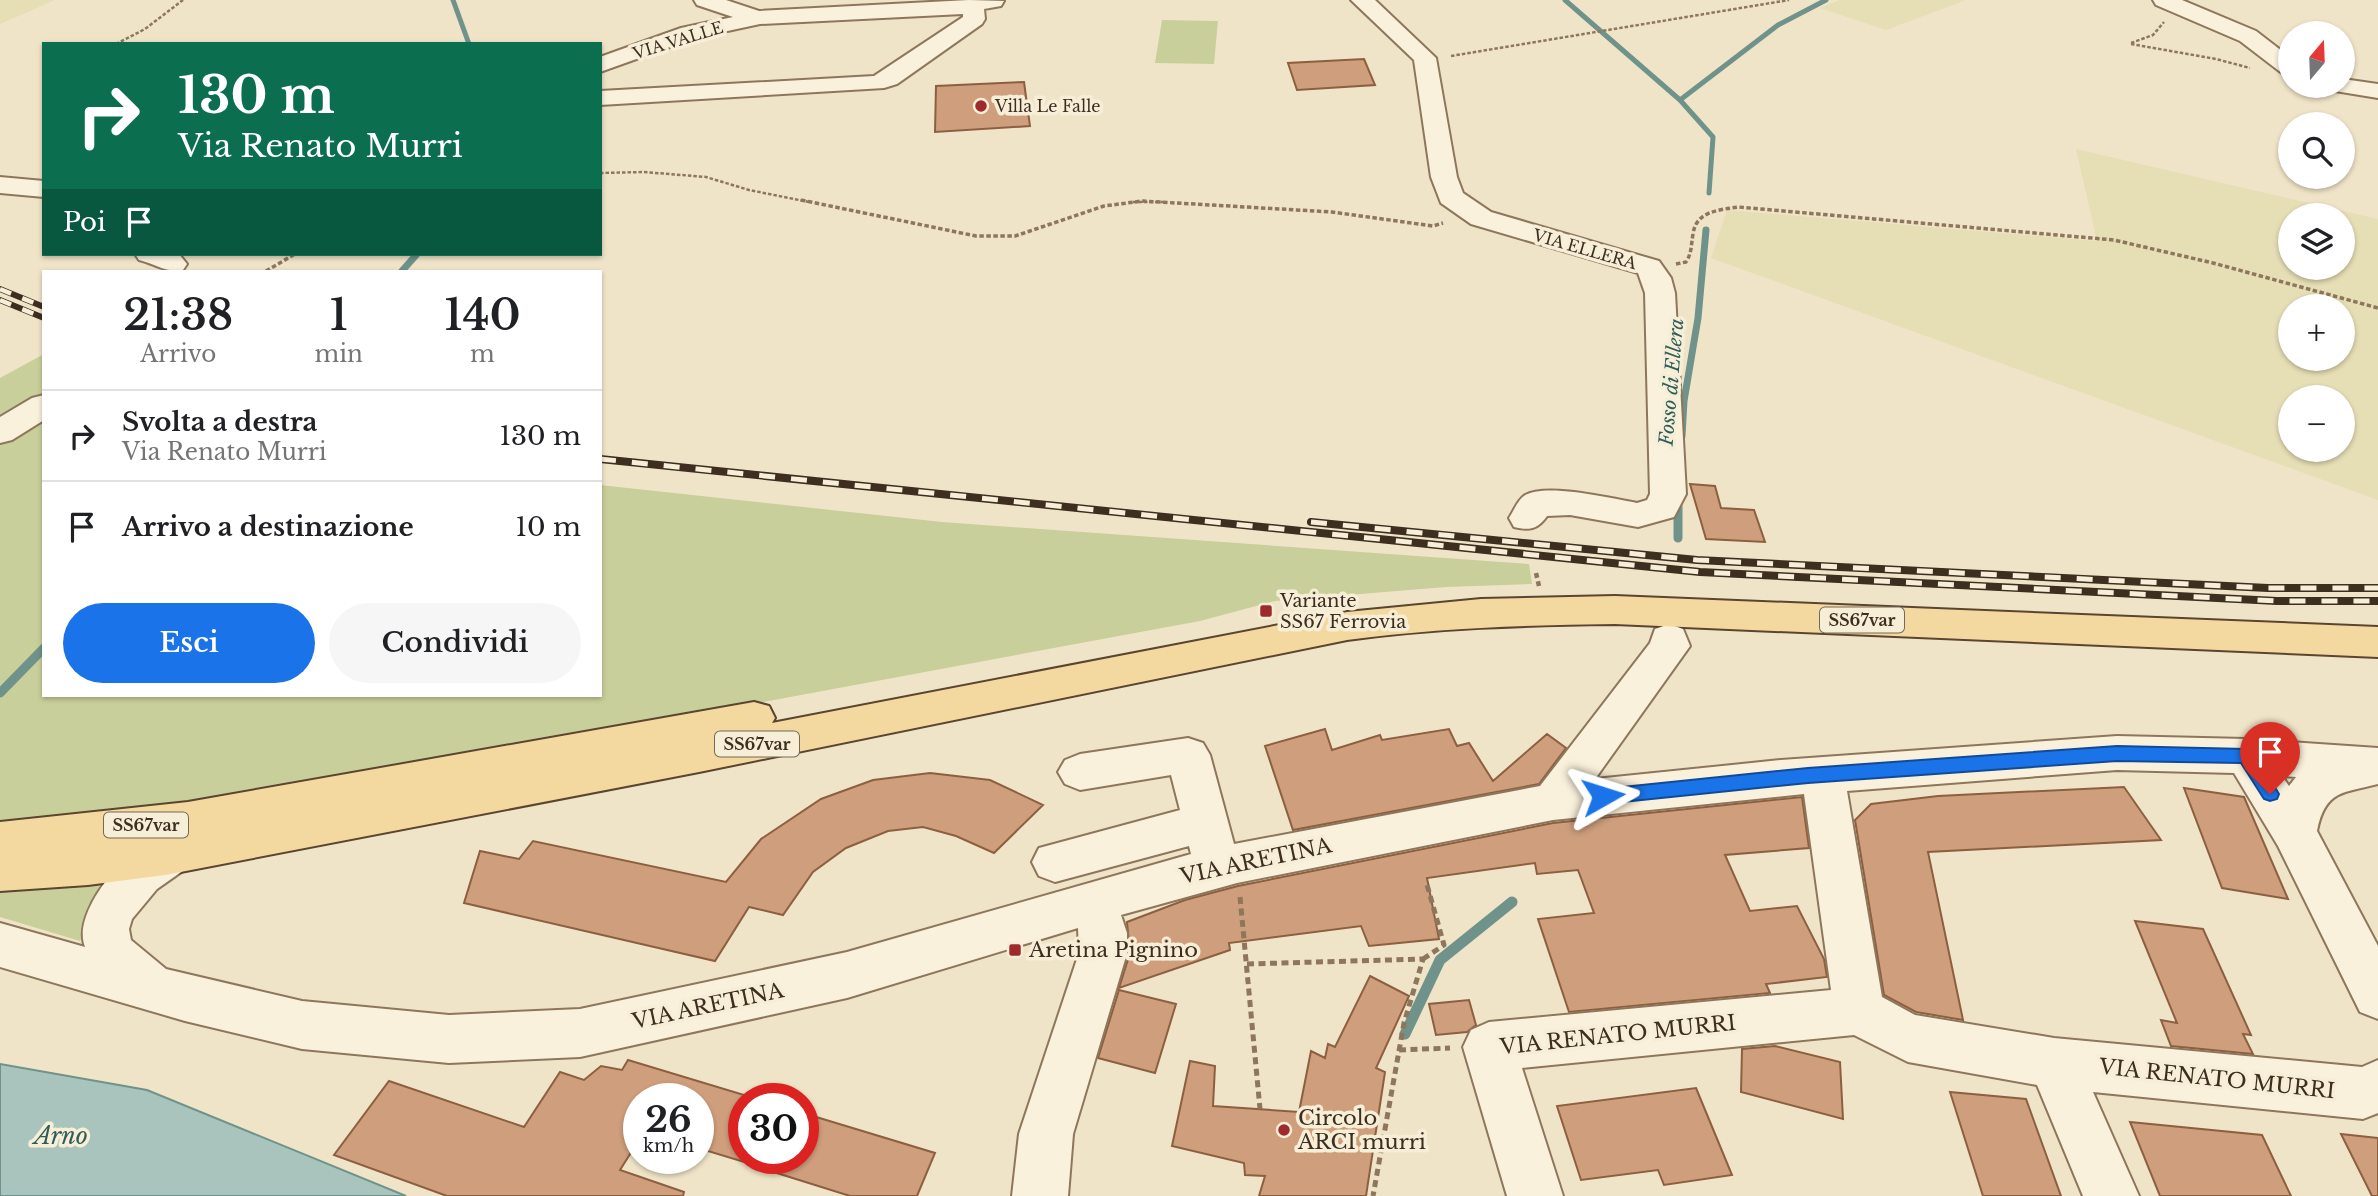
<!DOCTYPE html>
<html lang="it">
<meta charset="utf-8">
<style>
body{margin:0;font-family:"Libre Baskerville",serif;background:#f6f6f6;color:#202124;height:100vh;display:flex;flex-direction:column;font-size:26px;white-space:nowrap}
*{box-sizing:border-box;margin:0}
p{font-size:23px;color:#757577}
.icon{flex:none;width:38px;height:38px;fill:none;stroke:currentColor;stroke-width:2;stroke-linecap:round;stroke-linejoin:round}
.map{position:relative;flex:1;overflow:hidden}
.drawer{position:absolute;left:42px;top:270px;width:560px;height:427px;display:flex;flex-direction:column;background:#fff;border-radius:0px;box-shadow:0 2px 5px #0004}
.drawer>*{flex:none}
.banner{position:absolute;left:42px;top:42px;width:560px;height:214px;border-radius:0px;box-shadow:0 2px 5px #0004;background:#0b6e4f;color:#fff;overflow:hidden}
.needle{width:46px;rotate:19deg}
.fabs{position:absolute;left:2278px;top:21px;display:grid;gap:14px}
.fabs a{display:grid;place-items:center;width:77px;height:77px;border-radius:50%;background:#fff;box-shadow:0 2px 5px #0004;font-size:35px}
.speed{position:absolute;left:623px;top:1083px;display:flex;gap:14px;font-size:35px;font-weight:700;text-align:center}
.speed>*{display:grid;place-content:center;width:91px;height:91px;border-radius:50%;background:#fff;box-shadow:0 2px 5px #0004;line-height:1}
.speed small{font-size:18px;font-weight:400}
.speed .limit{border:10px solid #d22;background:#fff;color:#111}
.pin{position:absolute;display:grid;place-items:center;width:60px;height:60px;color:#fff;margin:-72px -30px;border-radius:50% 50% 50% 0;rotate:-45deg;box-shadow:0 0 7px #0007}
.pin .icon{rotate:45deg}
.me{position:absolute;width:77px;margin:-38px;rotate:84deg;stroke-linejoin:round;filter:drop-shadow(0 0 5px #0008)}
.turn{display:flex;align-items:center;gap:24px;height:147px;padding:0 21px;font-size:32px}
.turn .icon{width:91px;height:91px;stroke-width:2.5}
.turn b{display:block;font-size:49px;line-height:60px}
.then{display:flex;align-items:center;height:66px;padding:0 21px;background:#0003;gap:14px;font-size:26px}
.eta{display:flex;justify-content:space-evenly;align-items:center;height:119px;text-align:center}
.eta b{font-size:42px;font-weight:600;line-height:49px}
.action{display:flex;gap:14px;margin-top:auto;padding:14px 21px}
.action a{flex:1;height:80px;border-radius:42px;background:#1a73e8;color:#fff;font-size:28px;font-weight:600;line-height:80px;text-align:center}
.action a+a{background:#f6f6f6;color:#202124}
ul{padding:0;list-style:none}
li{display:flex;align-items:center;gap:21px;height:91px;padding:0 21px;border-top:2px solid #e0e0e0}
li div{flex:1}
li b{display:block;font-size:26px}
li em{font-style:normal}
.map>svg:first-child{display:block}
.farmland{fill:#e6deb5;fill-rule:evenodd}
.green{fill:#c9cf9b}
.water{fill:#a9c4bc;stroke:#6f938a;stroke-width:2}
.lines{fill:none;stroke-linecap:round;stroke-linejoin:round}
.stream-far3{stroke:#6f938a;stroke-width:5}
.stream-far2{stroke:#6f938a;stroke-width:7}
.stream-far1{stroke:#6f938a;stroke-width:9}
.stream{stroke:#6f938a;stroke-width:11}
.building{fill:#cf9f7d;stroke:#8d5f41;stroke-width:2}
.minor-casing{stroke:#8d765c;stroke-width:4}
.major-casing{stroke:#5b4430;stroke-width:4}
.path-far3{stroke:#8d765c;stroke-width:2.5;stroke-dasharray:3.5 2;stroke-linecap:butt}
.path-far2{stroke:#8d765c;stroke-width:3.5;stroke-dasharray:4.5 2.5;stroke-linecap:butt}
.path-far1{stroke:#8d765c;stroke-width:4.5;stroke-dasharray:5 3.5;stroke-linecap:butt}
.path{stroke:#8d765c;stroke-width:5;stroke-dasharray:7 4.5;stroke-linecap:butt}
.minor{fill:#faf1dc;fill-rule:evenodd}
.major{fill:#f3d9a0;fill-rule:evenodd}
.rail-far1-casing{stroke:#3d2e20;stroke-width:6}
.rail-casing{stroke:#3d2e20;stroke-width:8}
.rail-far1{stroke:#f7eed8;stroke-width:4.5;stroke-dasharray:12;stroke-linecap:butt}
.rail{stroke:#f7eed8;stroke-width:5;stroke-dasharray:16;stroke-linecap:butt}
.route{fill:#1a73e8;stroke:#114b97;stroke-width:2}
.poi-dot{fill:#9e2a2b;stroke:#f7eed8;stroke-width:2.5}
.labels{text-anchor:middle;stroke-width:7;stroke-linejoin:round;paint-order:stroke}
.far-street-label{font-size:16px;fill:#3d2e20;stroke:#f7eed8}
.far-poi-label{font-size:16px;fill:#3d2e20;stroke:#f7eed8;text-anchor:start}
.shield{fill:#f7eed8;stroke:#756857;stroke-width:2}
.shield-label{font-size:16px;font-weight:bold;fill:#3d2e20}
.poi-label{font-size:18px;fill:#3d2e20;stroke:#f7eed8;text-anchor:start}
.water-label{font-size:19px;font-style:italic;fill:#2f5d5a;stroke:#f7eed8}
.near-street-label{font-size:21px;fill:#3d2e20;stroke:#f7eed8}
.near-poi-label{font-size:21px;fill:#3d2e20;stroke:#f7eed8;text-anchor:start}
.near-water-label{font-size:23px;font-style:italic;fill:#2f5d5a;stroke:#f7eed8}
</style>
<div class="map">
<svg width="2378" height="1196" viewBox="0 0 2378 1196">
<rect width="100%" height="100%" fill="#f0e4c8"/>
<!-- farmland -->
<path class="farmland" d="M0,0H55L0,24Z
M1840,0H1966L1886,30L1820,8Z
M2076,149L2378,219V500L1711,258L1727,210L2097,241ZM2291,215H2343V268H2291ZM2291,306H2343V359H2291ZM2291,397H2343V450H2291Z"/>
<!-- green -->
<path class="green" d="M1162,20L1218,21L1214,64L1155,63Z
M44,354V695H600V485L942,522L1529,564L1532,584L1446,587L1275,601L1200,621L277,792L0,831V378Z
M120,875L80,941L0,917V885Z"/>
<!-- water -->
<path class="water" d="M0,1064L147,1090L406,1196H0Z"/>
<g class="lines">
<!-- stream-far3 -->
<path class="stream-far3" d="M453,0L469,44
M1565,0L1680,100L1713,137L1709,193
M1680,100L1778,25L1826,0"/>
<!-- stream-far2 -->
<path class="stream-far2" d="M402,271L417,254
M1682,436L1684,401L1698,318L1706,230"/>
<!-- stream-far1 -->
<path class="stream-far1" d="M1678,499V538
M0,693L44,648"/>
<!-- stream -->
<path class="stream" d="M1405,1034L1440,960L1512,902"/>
</g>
<!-- building -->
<path class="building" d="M1364,59L1375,85L1297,90L1288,63Z
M1024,82L1030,126L935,132L936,86Z
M1690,484L1715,486L1721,508L1754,510L1765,542L1706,539Z
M1325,729L1332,750L1380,735L1382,740L1449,729L1457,746L1469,743L1493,781L1547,734L1566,748L1539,784L1293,830L1265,746Z
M930,773L990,780L1043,805L994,853L956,836L923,827L888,831L846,848L813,872L783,915L749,907L715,961L464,903L480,851L519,859L533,841L726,882L761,839L821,799L873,780Z
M2124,787L2161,840L1928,852L1963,1020L1916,1012L1884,995L1855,820L1871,804L1938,796Z
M2184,788L2244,797L2288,899L2222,888Z
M1802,797L1809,848L1725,855L1750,911L1797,906L1824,959L1827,977L1766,984L1770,993L1569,1012L1538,919L1594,913L1578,870L1537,874L1535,863L1427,878L1439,939L1369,946L1361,926L1229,943L1230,950L1119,988L1130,953L1127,922L1185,900L1238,886L1553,823Z
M2135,921L2203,929L2251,1035L2243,1034L2253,1054L2171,1046L2161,1020L2177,1023Z
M1370,976L1409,996L1376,1068L1385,1072L1366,1196H1259L1265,1176L1245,1175L1244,1163L1172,1146L1190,1061L1215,1066L1213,1106L1299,1112L1311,1051L1325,1058L1328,1044L1335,1047Z
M1119,990L1176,1004L1155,1073L1098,1058Z
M1469,1000L1476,1025L1467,1032L1436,1035L1429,1004Z
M1775,1046L1840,1062L1843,1119L1741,1092L1742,1049Z
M628,1060L744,1095V1162L698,1148V1099H639V1140L620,1170L684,1192L683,1196H447L334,1155L389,1081L524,1127L560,1072L584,1080L601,1066L622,1070Z
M1696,1088L1732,1175L1664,1185L1658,1170L1581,1180L1557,1106Z
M1950,1092L2026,1099L2061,1196H1983Z
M803,1113L935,1153L917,1196H850L748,1164L749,1158H803Z
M2130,1122L2262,1135L2291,1196H2160Z
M2341,1134L2378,1138V1196H2372Z"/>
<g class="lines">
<!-- minor casing -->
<g class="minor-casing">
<path id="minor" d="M694,0H726L759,11L969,0L1004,1L1001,6L984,9L985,19L982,24L897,84L884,88L600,105V91L874,76L963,17V14L760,24L695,38L600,72V57L681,28L733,17L697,5Z
M1351,0H1375L1436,58L1457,177L1463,193L1491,212L1659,261L1671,278L1675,293L1686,494L1674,517L1638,527L1570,515L1547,516C1538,529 1530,531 1514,527L1509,518C1513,512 1518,500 1524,496C1544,482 1614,499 1637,503L1647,500L1650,494L1645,293L1638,273L1471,224L1441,203L1431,177L1414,60Z
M2153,0H2182L2256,31L2291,58V76L2283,74L2240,41L2156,5Z
M2343,79L2378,84V98L2335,91L2331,86H2343Z
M0,177L44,181V197L0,193Z
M135,254H179L187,264L183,270C166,273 155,264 139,260Z
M44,395V420L12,440L0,443V417L32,398Z
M1669,624L1683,629L1690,646L1595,779L1781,760L2117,736L2246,739L2378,748V784C2343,793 2325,790 2317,831L2378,946V1019L2360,1012L2278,846L2234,773L2117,770L1847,791L1882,997L1915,1015L2054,1038L2362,1067L2378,1060V1113L2363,1119L2093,1092L2139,1196H2083L2037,1085L1908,1062L1854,1035L1522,1068L1563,1196H1507L1463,1047L1471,1030L1489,1022L1831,990L1804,794L1553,820L1237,883L1121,915L1127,933V953L1073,1134L1068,1196H1012L1019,1134L1079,953L1078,928L847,998L580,1057L449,1063L302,1049L185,1021L0,967V923L85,947C69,908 143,828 179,830C183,830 190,834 194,835L201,849L194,863L157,889L132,919L129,929L131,940L166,969L302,1001L449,1015L580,1009L847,952L1191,854L1189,846L1055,882L1039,876L1032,862L1039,848L1180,810L1171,775L1080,790L1065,784L1058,772L1065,760L1080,754L1188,738L1203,743L1210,755L1234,844L1540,786L1650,643L1655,629ZM2282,776L2296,777L2289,786Z"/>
</g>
<!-- major casing -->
<g class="major-casing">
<path id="major" d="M1615,596L2378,627V657L1615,624C1525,625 1436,628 1347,640L699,772L165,875L88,885L0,891V822L188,802L754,702L769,706L775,718L772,723L1347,612L1481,599Z"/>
</g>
<!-- path-far3 -->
<path class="path-far3" d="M2131,43L2153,35L2164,22
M116,44L145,29L183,0
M2131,44L2216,59L2250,68
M1451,56L1789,0
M600,173L644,172L706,177L749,190L809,202
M1133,202H1163"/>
<!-- path-far2 -->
<path class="path-far2" d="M801,200L976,236H1015L1104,206L1142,201L1332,212L1433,226L1443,223
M1676,264L1686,262C1692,253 1691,245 1693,234C1696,211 1719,210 1738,207L2114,240L2213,263L2378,308
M266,271L295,254"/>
<!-- path-far1 -->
<path class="path-far1" d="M1536,573L1539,586"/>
<!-- path -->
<path class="path" d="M1240,897L1260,1109
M1423,959L1444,945L1426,881
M1247,964L1423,959L1404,1023L1373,1196
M1399,1050L1450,1048"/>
<!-- minor -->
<use href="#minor" class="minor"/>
<!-- major -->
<use href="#major" class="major"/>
<!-- rail-far1 casing -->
<g class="rail-far1-casing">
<path id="rail-far1" d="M0,289L44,307
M0,300L44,318"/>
</g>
<!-- rail casing -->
<g class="rail-casing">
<path id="rail" d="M600,459L1700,572L2277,601H2378
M1311,522L1697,560L2268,588H2378"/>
</g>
<!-- rail-far1 -->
<use href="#rail-far1" class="rail-far1"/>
<!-- rail -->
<use href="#rail" class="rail"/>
</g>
<!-- route -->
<path class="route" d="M2117,746L2246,749L2253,751L2279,794L2277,799L2270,801L2264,799L2241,763L2117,761L1808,783L1603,804L1597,802L1594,796L1597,791L1603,789L1808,768Z"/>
<!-- markers -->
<g class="poi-dot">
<circle cx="981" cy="106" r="7"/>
<rect x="1259" y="604" width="14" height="14" rx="3.5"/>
<rect x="1008" y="943" width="14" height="14" rx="3.5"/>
<circle cx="1284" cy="1130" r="7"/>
</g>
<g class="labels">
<!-- far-street labels -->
<g class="far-street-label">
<text transform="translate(678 40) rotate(-17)" y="6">VIA VALLE</text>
<text transform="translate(1585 249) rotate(16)" y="6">VIA ELLERA</text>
</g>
<!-- far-poi labels -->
<g class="far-poi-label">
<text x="995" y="112">Villa Le Falle</text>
</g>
<!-- shield labels -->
<g class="shield">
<rect x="1820" y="607.5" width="84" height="25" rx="5"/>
<rect x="715" y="731.5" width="84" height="25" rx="5"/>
<rect x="104" y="812.5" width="84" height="25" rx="5"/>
</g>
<g class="shield-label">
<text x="1862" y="626">SS67var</text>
<text x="757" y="750">SS67var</text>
<text x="146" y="831">SS67var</text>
</g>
<!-- poi labels -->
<g class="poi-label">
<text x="1280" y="607">Variante<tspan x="1280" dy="21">SS67 Ferrovia</tspan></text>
</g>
<!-- water labels -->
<g class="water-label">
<text transform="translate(1671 382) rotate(-85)" y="7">Fosso di Ellera</text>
</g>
<!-- near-street labels -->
<g class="near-street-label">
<text transform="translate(1256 861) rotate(-12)" y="7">VIA ARETINA</text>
<text transform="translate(708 1006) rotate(-12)" y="7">VIA ARETINA</text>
<text transform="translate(1618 1035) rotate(-6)" y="7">VIA RENATO MURRI</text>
<text transform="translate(2217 1079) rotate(6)" y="7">VIA RENATO MURRI</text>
</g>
<!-- near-poi labels -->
<g class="near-poi-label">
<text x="1029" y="957">Aretina Pignino</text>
<text x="1298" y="1125">Circolo<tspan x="1298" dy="24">ARCI murri</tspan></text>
</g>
<!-- near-water labels -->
<g class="near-water-label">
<text x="61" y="1144">Arno</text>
</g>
</g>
</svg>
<div class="fabs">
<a><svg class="needle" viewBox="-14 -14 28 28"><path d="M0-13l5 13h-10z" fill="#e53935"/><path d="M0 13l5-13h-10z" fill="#757577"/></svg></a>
<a><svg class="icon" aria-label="search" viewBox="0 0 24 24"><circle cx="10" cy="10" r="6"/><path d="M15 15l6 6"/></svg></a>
<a><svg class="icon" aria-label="layers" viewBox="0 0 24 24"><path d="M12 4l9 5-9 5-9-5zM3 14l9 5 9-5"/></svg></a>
<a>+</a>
<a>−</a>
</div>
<div class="speed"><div>26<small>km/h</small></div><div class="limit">30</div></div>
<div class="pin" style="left:2270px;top:794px;background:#d93025"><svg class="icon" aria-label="arrive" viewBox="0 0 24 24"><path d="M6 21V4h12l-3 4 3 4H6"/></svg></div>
<svg class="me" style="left:1603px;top:796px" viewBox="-20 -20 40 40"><path d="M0-17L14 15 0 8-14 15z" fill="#1a73e8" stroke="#fff" stroke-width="4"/></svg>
<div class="banner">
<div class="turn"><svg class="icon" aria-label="right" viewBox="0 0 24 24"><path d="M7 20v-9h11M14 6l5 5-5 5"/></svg><div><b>130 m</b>Via Renato Murri</div></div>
<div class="then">Poi<svg class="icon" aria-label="arrive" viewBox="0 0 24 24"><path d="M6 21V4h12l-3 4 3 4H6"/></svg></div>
</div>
<section class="drawer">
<div class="eta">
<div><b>21:38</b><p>Arrivo</p></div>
<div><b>1</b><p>min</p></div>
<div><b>140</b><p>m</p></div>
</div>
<ul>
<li><svg class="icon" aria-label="right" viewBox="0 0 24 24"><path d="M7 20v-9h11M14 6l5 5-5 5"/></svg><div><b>Svolta a destra</b><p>Via Renato Murri</p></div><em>130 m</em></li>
<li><svg class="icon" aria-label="arrive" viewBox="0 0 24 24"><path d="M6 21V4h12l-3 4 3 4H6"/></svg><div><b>Arrivo a destinazione</b></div><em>10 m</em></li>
</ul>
<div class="action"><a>Esci</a><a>Condividi</a></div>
</section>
</div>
